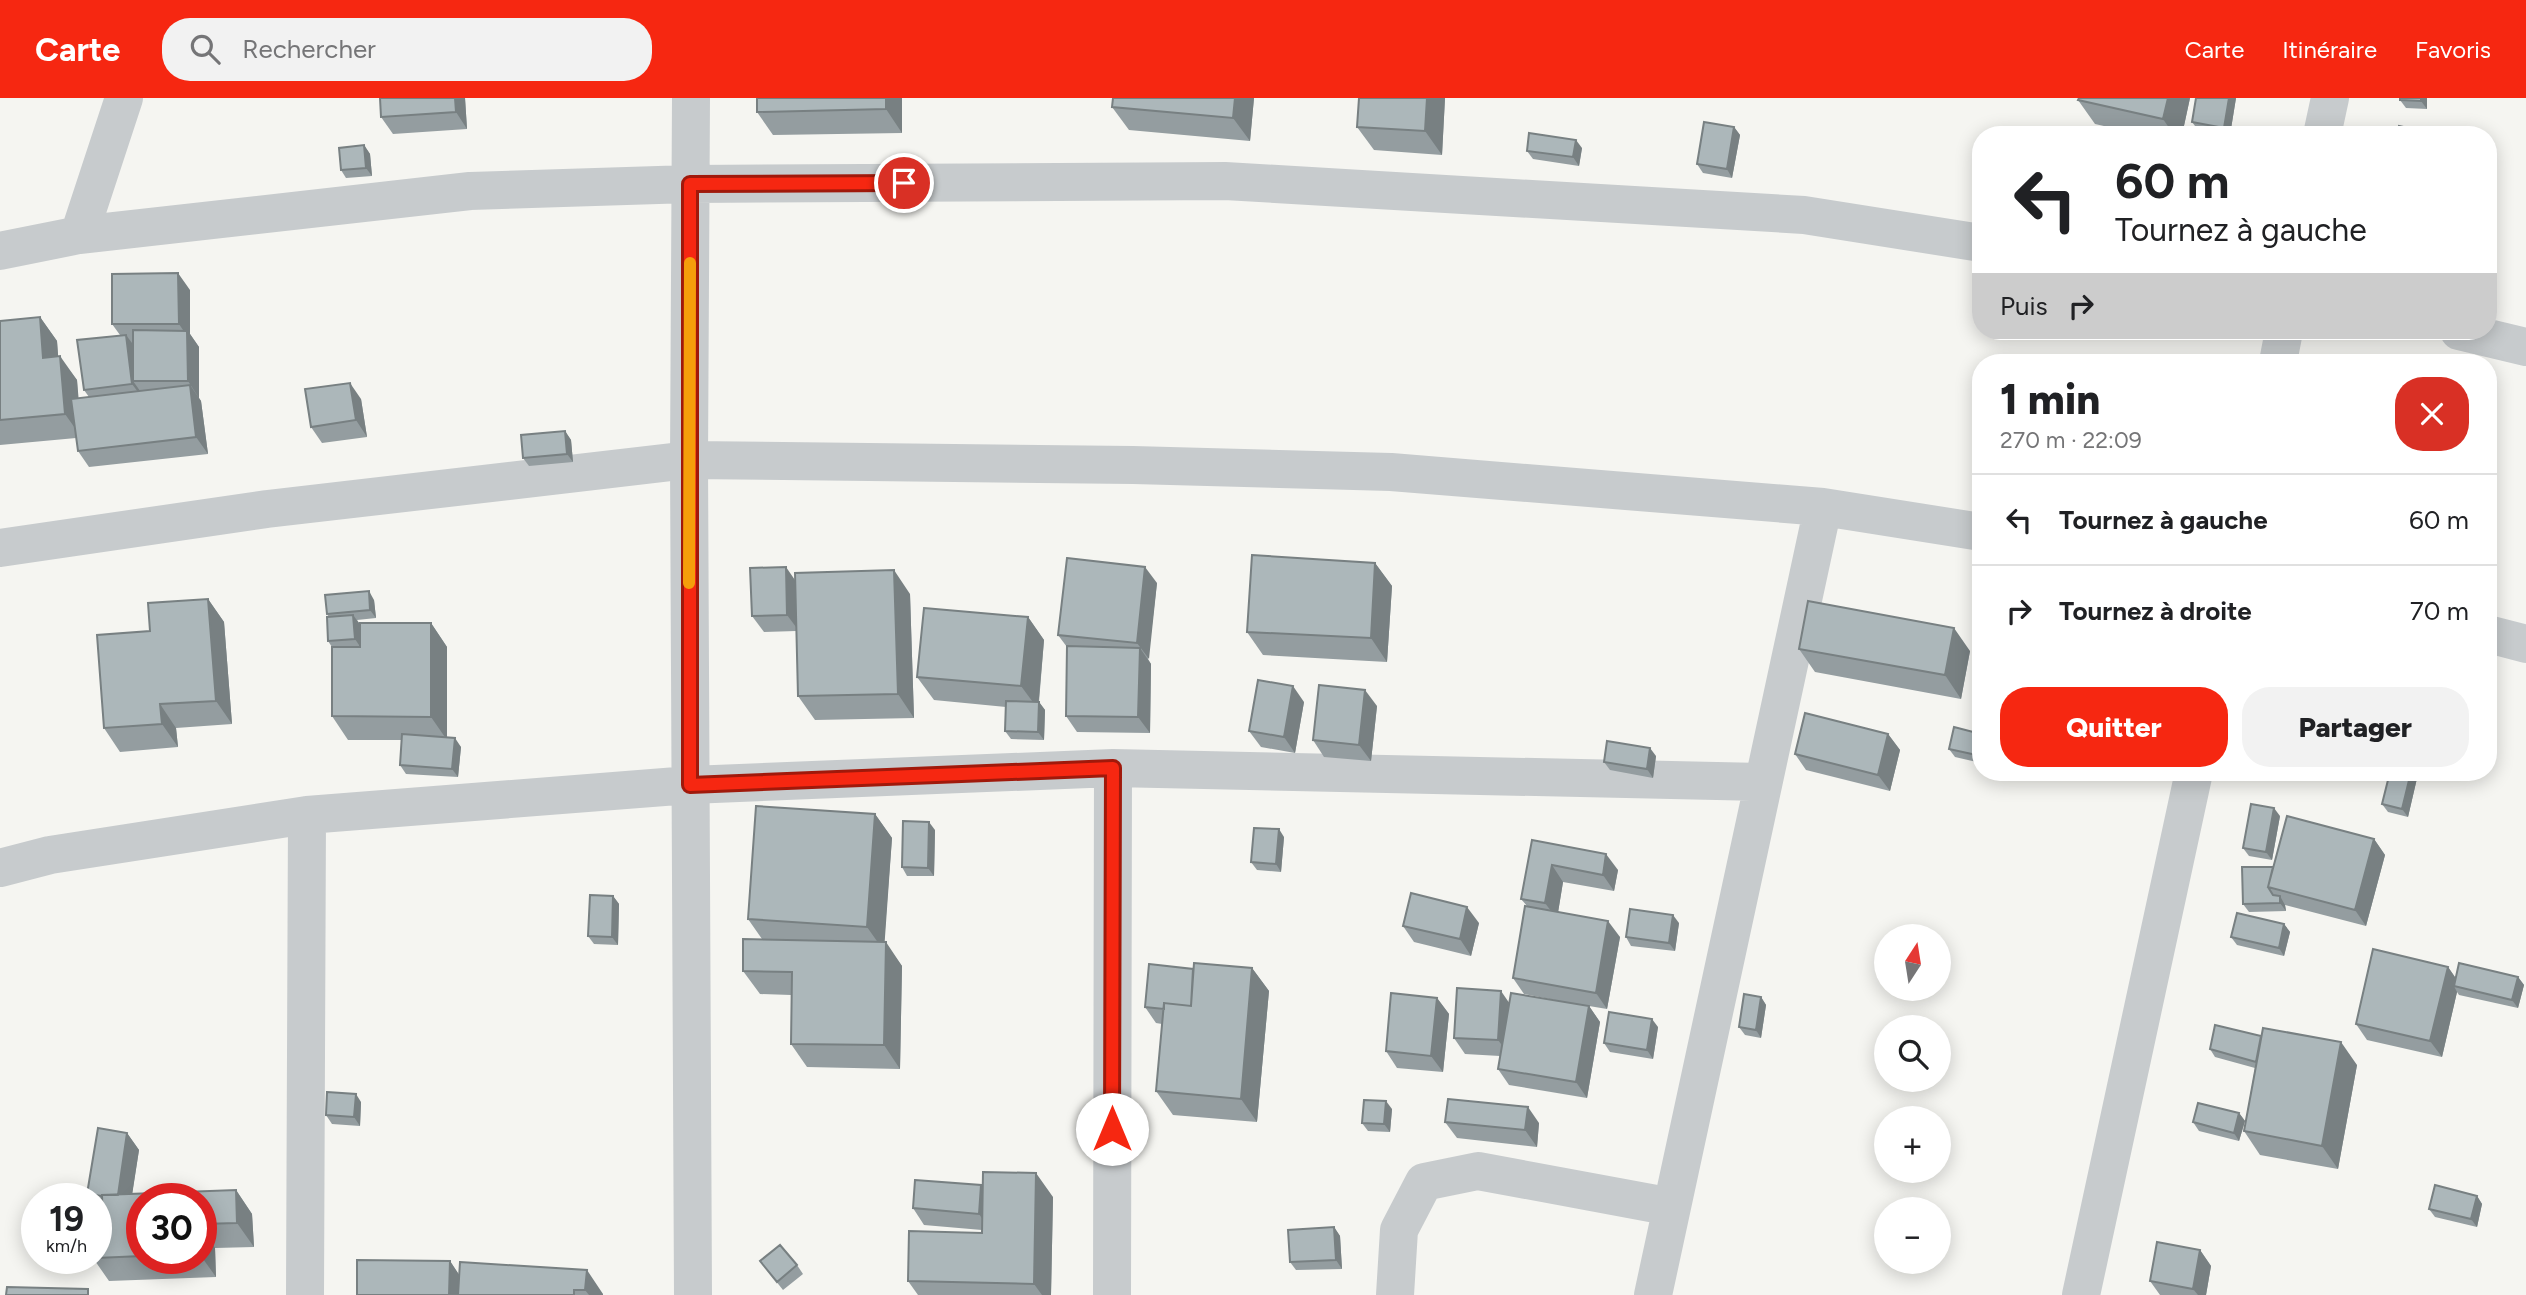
<!DOCTYPE html>
<html lang="fr">
<meta charset="utf-8">
<style>
body{margin:0;font-family:Figtree,sans-serif;background:#f2f2f2;color:#202124;height:100vh;display:flex;flex-direction:column;font-size:26px;white-space:nowrap}
*{box-sizing:border-box;margin:0}
p{font-size:23px;color:#757577}
.icon{flex:none;width:38px;height:38px;fill:none;stroke:currentColor;stroke-width:2;stroke-linecap:round;stroke-linejoin:round}
.map{position:relative;flex:1;overflow:hidden}
.drawer{position:absolute;left:1972px;top:256px;width:525px;height:427px;display:flex;flex-direction:column;background:#fff;border-radius:28px;box-shadow:0 4px 18px #0003}
.drawer>*{flex:none}
.guide{position:absolute;left:1972px;top:28px;width:525px;height:214px;border-radius:28px;box-shadow:0 4px 18px #0003;background:#fff;color:#202124;overflow:hidden}
.needle{width:46px;rotate:12deg}
.buttons{position:absolute;left:1874px;top:826px;display:grid;gap:14px}
.buttons a{display:grid;place-items:center;width:77px;height:77px;border-radius:50%;background:#fff;box-shadow:0 4px 18px #0003;font-size:35px}
.speed{position:absolute;left:21px;top:1085px;display:flex;gap:14px;font-size:35px;font-weight:700;text-align:center}
.speed>*{display:grid;place-content:center;width:91px;height:91px;border-radius:50%;background:#fff;box-shadow:0 4px 18px #0003;line-height:1}
.speed small{font-size:18px;font-weight:400}
.speed .limit{border:10px solid #d22;background:#fff;color:#111}
.pin{position:absolute;display:grid;place-items:center;width:60px;height:60px;color:#fff;margin:-30px;border:4px solid #fff;border-radius:50%;box-shadow:0 2px 7px #0007}
.me{position:absolute;width:77px;margin:-38px;rotate:0deg;stroke-linejoin:round;filter:drop-shadow(0 0 5px #0008)}
.turn{display:flex;align-items:center;gap:24px;height:147px;padding:0 28px;font-size:32px}
.turn .icon{width:91px;height:91px;stroke-width:2.5}
.turn b{display:block;font-size:49px;line-height:60px}
.then{display:flex;align-items:center;height:66px;padding:0 28px;background:#0003;gap:14px;font-size:26px}
.round{display:grid;place-items:center;flex:none;width:74px;height:74px;border-radius:28px;background:#f2f2f2}
.head{display:flex;align-items:center;justify-content:space-between;height:119px;padding:0 28px}
h1{font-size:42px;font-weight:800;line-height:52px}
.button{display:flex;gap:14px;margin-top:auto;padding:14px 28px}
.button a{flex:1;height:80px;border-radius:28px;background:#f62711;color:#fff;font-size:28px;font-weight:800;line-height:80px;text-align:center}
.button a+a{background:#f2f2f2;color:#202124}
ul{padding:0;list-style:none}
li{display:flex;align-items:center;gap:21px;height:91px;padding:0 28px;border-top:2px solid #e0e0e0}
li div{flex:1}
li b{display:block;font-size:26px}
li em{font-style:normal}
header{display:flex;align-items:center;gap:42px;box-sizing:border-box;height:98px;padding:0 35px;background:#f62711;color:#fff}
header strong{font-size:33px}
nav{display:flex;gap:38px;margin-inline-start:auto;font-size:24px}
.search{width:490px;height:63px;background:#f2f2f2;display:flex;align-items:center;gap:18px;box-sizing:border-box;padding:0 24px;border-radius:28px;color:#757577;font-size:26px}
.map>svg:first-child{display:block}
.lines{fill:none;stroke-linecap:round;stroke-linejoin:round}
.street{stroke:#c7cbcd;stroke-width:38}
.wall{fill:#949da0;fill-rule:evenodd}
.shaded-wall{fill:#788082}
.building{fill:#acb7ba;stroke:#788082;stroke-width:2}
.route-casing{stroke:#a0190b;stroke-width:18}
.route{stroke:#f62711;stroke-width:12}
.slow{stroke:#f59e0b;stroke-width:12}
</style>
<header>
<strong>Carte</strong>
<div class="search"><svg class="icon" aria-label="search" viewBox="0 0 24 24"><circle cx="10" cy="10" r="6"/><path d="M15 15l6 6"/></svg>Rechercher</div>
<nav><a>Carte</a><a>Itinéraire</a><a>Favoris</a></nav>
</header>
<div class="map">
<svg width="2526" height="1197" viewBox="0 0 2526 1197">
<rect width="100%" height="100%" fill="#f5f5f1"/>
<g class="lines">
<!-- street -->
<path class="street" d="M691,0L689,362L693,1197
M2322,37L2330,0
M79,137L124,0
M0,153L79,137L470,93L690,86L1225,83L1804,117L1981,145
M2459,233L2526,249
M2278,264L2284,233
M0,450L267,411L689,362L1133,367L1391,374L1823,409L1981,434
M2488,536L2526,546
M0,770L50,757L307,717L690,687L1113,670L1762,684
M305,1197L307,717
M1112,1197L1113,670
M1395,1197L1399,1132L1424,1084L1478,1073L1672,1109
M1653,1197L1823,409
M2081,1197L2194,674"/>
</g>
<!-- wall -->
<path class="wall" d="M465,0L467,31L393,36L381,19Z
M902,0V35L773,37L757,14Z
M1254,0L1250,43L1129,32L1112,9Z
M1359,0H1445L1442,57L1374,52L1357,29Z
M2190,0L2182,37H2144L2095,26L2078,2Z
M2236,0L2230,37H2222L2198,32L2192,24Z
M2427,0V11L2406,10L2400,2Z
M1734,29L1740,37L1732,80L1703,75L1697,66Z
M364,47L370,56L372,78L346,80L341,72Z
M1582,50L1579,68L1533,61L1527,53Z
M190,192V236L199,249V300L201,303L208,356L89,369L78,353L76,340L0,347V223L40,219L57,243L58,258L77,282L78,300L89,299L84,292L120,237L112,226Z
M361,301L367,339L322,345L311,329Z
M565,333L571,342L573,364L529,368L523,360Z
M1375,465L1392,488L1387,564L1263,557L1247,534Z
M795,482L910,496L914,620L815,622L798,598L796,533L764,534L752,518Z
M1157,485L1148,561L1151,566L1150,635L1077,634L1066,618L1067,549L1058,537Z
M208,501L224,524L232,626L176,630L178,649L120,654L104,630L150,533Z
M374,502L376,520L357,522L359,525L360,538L431,525L447,549V640L461,649L458,679L406,676L400,667L402,642H348L332,618V549L328,543L329,519L327,516Z
M1028,519L1044,542L1039,604L1045,612L1044,642L1011,641L1005,633L1006,609L934,602L917,579Z
M1799,551L1970,553L1961,601L1815,574Z
M1304,604L1295,655L1261,649L1249,633Z
M1377,608L1371,663L1324,659L1313,642Z
M1888,636L1900,652L1890,693L1806,672L1795,656Z
M1981,636V665L1955,659L1949,651Z
M1656,658L1653,680L1610,672L1604,664Z
M2418,676L2408,719L2388,714L2382,706Z
M875,716L892,740L884,844L902,868L900,971L807,969L791,946V897L760,896L743,873L762,841L748,821Z
M2280,718L2272,762L2249,758L2243,750Z
M935,732L934,778H907L902,769Z
M1284,739L1281,774L1257,772L1251,764Z
M2374,741L2385,757L2366,828L2285,807L2286,813L2249,814L2243,806L2273,769Z
M1532,742L1618,772L1614,793L1563,784L1558,814L1620,839L1607,911L1589,908L1600,924L1587,1000L1509,987L1498,971L1500,958L1465,956L1454,940L1509,904L1580,907L1524,896L1513,880L1527,808L1521,801Z
M613,798L619,806L618,847L594,846L588,838Z
M1479,825L1471,858L1414,844L1403,828Z
M1679,825L1675,853L1631,848L1626,839Z
M2284,826L2290,834L2284,858L2237,847L2231,839Z
M2448,869L2455,879H2518L2524,887L2518,910L2459,897L2457,894L2442,959L2367,942L2356,926Z
M1252,870L1269,893L1257,1024L1173,1017L1156,993L1162,926L1156,925L1145,909L1193,871Z
M1761,899L1766,907L1761,940L1745,937L1739,929Z
M1437,900L1449,916L1443,974L1397,970L1386,953Z
M1658,929L1653,961L1610,954L1604,945Z
M2210,951L2357,967L2338,1071L2260,1057L2244,1033L2255,970L2215,959Z
M361,1004L360,1028L332,1026L326,1017Z
M1392,1011L1390,1034L1368,1033L1362,1025Z
M2239,1015L2245,1023L2239,1043L2199,1033L2193,1024Z
M1445,1024L1539,1025L1537,1049L1457,1040Z
M127,1035L139,1052L132,1096L236,1092L252,1116L254,1149L215,1150L216,1179L109,1183L93,1160H96V1132H103L102,1113L99,1112L96,1108V1101H91L87,1096ZM142,1101H201V1160H142Z
M981,1087L983,1089L1053,1099L1051,1197H918L908,1183L982,1135V1132L924,1127L913,1110Z
M2477,1098L2482,1106L2477,1129L2435,1119L2429,1111Z
M1334,1129L1340,1138L1342,1171L1296,1172L1290,1164Z
M2200,1152L2211,1168L2206,1197H2160L2150,1183Z
M450,1163L459,1177L460,1164L603,1196V1197H357Z
M760,1163L797,1167L803,1176L783,1192Z"/>
<!-- shaded-wall -->
<path class="shaded-wall" d="M455,0H465L467,31L456,14Z
M886,0H902V35L886,11Z
M1235,0H1254L1250,43L1233,20Z
M1427,0H1445L1442,57L1425,33Z
M2168,0H2190L2182,37H2174L2163,21Z
M2229,0H2236L2230,37H2228L2224,30Z
M2421,0H2427V11L2421,3Z
M1734,29L1740,37L1732,80L1727,71Z
M1576,42L1582,50L1579,68L1573,59Z
M364,47L370,56L372,78L366,70Z
M178,175L190,192V236L199,249V300L188,283L187,238L179,226Z
M40,219L57,243L60,283L43,260Z
M126,237L138,253L133,283L143,297L144,302L132,286Z
M60,258L77,282L82,340L65,316Z
M350,285L361,301L367,339L356,322Z
M190,287L201,303L208,356L196,339Z
M565,333L571,342L573,364L567,356Z
M1375,465L1392,488L1387,564L1371,540Z
M786,469L797,485L799,533L787,517Z
M1145,469L1157,485L1149,561L1137,545Z
M894,472L910,496L914,620L898,596Z
M369,493L374,502L376,520L370,512Z
M208,501L224,524L232,626L216,603Z
M353,517L359,525L361,550L355,541Z
M1028,519L1044,542L1038,611L1021,588Z
M431,525L447,549V642L431,619Z
M1954,530L1970,553L1961,601L1945,577Z
M1140,550L1151,566L1150,635L1138,619Z
M1293,588L1304,604L1295,655L1284,639Z
M1365,592L1377,608L1371,663L1359,647Z
M1039,604L1045,612L1044,642L1038,634Z
M160,606L176,630L178,649L162,626Z
M1888,636L1900,652L1890,693L1878,677Z
M455,640L461,649L458,679L452,671Z
M1650,650L1656,658L1653,680L1647,671Z
M2411,674H2416L2418,676L2408,719L2402,711Z
M2274,710L2280,718L2272,762L2266,754Z
M875,716L892,740L884,853L867,829Z
M929,724L935,732L934,778L928,770Z
M1279,731L1284,739L1281,774L1276,766Z
M2374,741L2385,757L2366,828L2355,812Z
M1606,756L1618,772L1614,793L1603,777Z
M1552,767L1563,784L1557,821L1545,805Z
M613,798L619,806L618,847L612,839Z
M2280,798L2285,807L2286,813L2280,805Z
M1467,809L1479,825L1471,858L1460,841Z
M1673,817L1679,825L1675,853L1669,845Z
M1608,823L1620,839L1607,911L1596,895Z
M2284,826L2290,834L2284,858L2279,850Z
M886,844L902,868L900,971L884,947Z
M2448,869L2459,885L2454,888L2457,894L2442,959L2430,943Z
M1252,870L1269,893L1257,1024L1241,1001Z
M2518,879L2524,887L2518,910L2512,902Z
M1501,893L1512,909L1510,958L1498,942Z
M1761,899L1766,907L1761,940L1756,932Z
M1437,900L1449,916L1443,974L1431,958Z
M1589,908L1600,924L1587,1000L1576,984Z
M1652,921L1658,929L1653,961L1647,952Z
M2341,944L2357,967L2338,1071L2322,1048Z
M356,996L361,1004L360,1028L354,1019Z
M1386,1003L1392,1011L1390,1034L1384,1026Z
M1528,1009L1539,1025L1537,1049L1525,1032Z
M2239,1015L2245,1023L2239,1043L2234,1035Z
M127,1035L139,1052L129,1117L117,1101Z
M1036,1075L1053,1099L1051,1197H1042L1034,1186Z
M981,1087L993,1103L990,1132L979,1116Z
M236,1092L252,1116L254,1149L237,1125Z
M2477,1098L2482,1106L2477,1129L2471,1121Z
M1334,1129L1340,1138L1342,1171L1336,1162Z
M201,1130L215,1150L216,1179L201,1158Z
M2200,1152L2211,1168L2206,1197H2198L2193,1191Z
M450,1163L466,1187V1197H449Z
M587,1172L603,1196V1197H589L585,1192Z"/>
<!-- building -->
<path class="building" d="M380,0H455L456,14L381,19Z
M757,0H886V11L757,14Z
M1113,0H1235L1233,20L1112,9Z
M1359,0H1427L1425,33L1357,29Z
M2079,0H2168L2163,21L2078,2Z
M2196,0H2229L2224,30L2192,24Z
M2400,0H2421V3L2400,2Z
M1704,24L1734,29L1727,71L1697,66Z
M2399,28L2431,35L2430,37H2397Z
M1529,35L1576,42L1573,59L1527,53Z
M364,47L366,70L341,72L339,50Z
M178,175L179,226H112V176Z
M40,219L43,260L60,258L65,316L0,322V223Z
M133,232L187,233L188,283H133Z
M126,237L132,286L84,292L77,242Z
M350,285L356,322L311,329L305,291Z
M190,287L196,339L78,353L71,301Z
M565,333L567,356L523,360L521,337Z
M1252,457L1375,465L1371,540L1247,534Z
M1067,460L1145,469L1137,545L1058,537Z
M786,469L787,517L752,518L750,470Z
M894,472L898,596L798,598L795,475Z
M369,493L370,512L327,516L325,497Z
M208,501L216,603L160,606L162,626L104,630L97,537L150,533L148,505Z
M1808,503L1954,530L1945,577L1799,551Z
M924,510L1028,519L1021,588L917,579Z
M353,517L355,541L328,543L327,519Z
M360,525H431V619L332,618V549H360Z
M1067,548L1140,550L1138,619L1066,618Z
M1258,582L1293,588L1284,639L1249,633Z
M1319,587L1365,592L1359,647L1313,642Z
M1006,603L1039,604L1038,634L1005,633Z
M1805,615L1888,636L1878,677L1795,656Z
M1954,629L1981,636V658L1949,651Z
M402,636L455,640L452,671L400,667Z
M1607,643L1650,650L1647,671L1604,664Z
M2390,674H2411L2402,711L2382,706Z
M2251,706L2274,710L2266,754L2243,750Z
M756,708L875,716L867,829L748,821Z
M2287,718L2374,741L2355,812L2268,789Z
M903,723L929,724L928,770L902,769Z
M1254,730L1279,731L1276,766L1251,764Z
M1532,742L1606,756L1603,777L1552,767L1545,805L1521,801Z
M2242,769H2273L2268,789L2273,797L2280,798V805L2243,806Z
M1411,795L1467,809L1460,841L1403,828Z
M590,797L613,798L612,839L588,838Z
M1525,808L1608,823L1596,895L1513,880Z
M1630,811L1673,817L1669,845L1626,839Z
M2237,815L2284,826L2279,850L2231,839Z
M743,841L886,844L884,947L791,946L792,874L743,873Z
M2373,851L2448,869L2430,943L2356,926Z
M1194,865L1252,870L1241,1001L1156,993L1164,905L1191,908Z
M2459,865L2518,879L2512,902L2454,888Z
M1149,866L1193,871L1191,908L1164,905V911L1145,909Z
M1457,890L1501,893L1498,942L1454,940Z
M1391,895L1437,900L1431,958L1386,953Z
M1511,895L1589,908L1576,984L1498,971Z
M1744,896L1761,899L1756,932L1739,929Z
M1609,914L1652,921L1647,952L1604,945Z
M2215,927L2261,938L2256,964L2210,951Z
M2263,930L2341,944L2322,1048L2244,1033Z
M327,994L356,996L354,1019L326,1017Z
M1448,1001L1528,1009L1525,1032L1445,1024Z
M1364,1002L1386,1003L1384,1026L1362,1025Z
M2198,1005L2239,1015L2234,1035L2193,1024Z
M98,1030L127,1035L118,1097H102V1098L87,1096Z
M983,1074L1036,1075L1034,1186L908,1183L909,1133L982,1135Z
M915,1082L981,1087L979,1116L913,1110Z
M2435,1087L2477,1098L2471,1121L2429,1111Z
M236,1092L237,1125L201,1126V1101H142V1158L96,1160V1132H103L102,1097Z
M1334,1129L1336,1162L1290,1164L1288,1132Z
M2157,1144L2200,1152L2193,1191L2150,1183Z
M780,1147L797,1167L777,1184L760,1163Z
M357,1162L450,1163L449,1197H357Z
M460,1164L587,1172L585,1192H574V1197H458Z
M7,1189L88,1191V1197H6Z"/>
<g class="lines">
<!-- route casing -->
<g class="route-casing">
<path id="route" d="M904,85L690,86V687L1113,670L1112,1031"/>
</g>
<!-- route -->
<use href="#route" class="route"/>
<!-- slow -->
<path class="slow" d="M689,485L690,165"/>
</g>
</svg>
<div class="buttons">
<a><svg class="needle" viewBox="-14 -14 28 28"><path d="M0-13l5 13h-10z" fill="#e53935"/><path d="M0 13l5-13h-10z" fill="#757577"/></svg></a>
<a><svg class="icon" aria-label="search" viewBox="0 0 24 24"><circle cx="10" cy="10" r="6"/><path d="M15 15l6 6"/></svg></a>
<a>+</a>
<a>−</a>
</div>
<div class="speed"><div>19<small>km/h</small></div><div class="limit">30</div></div>
<div class="pin" style="left:904px;top:85px;background:#d93025"><svg class="icon" aria-label="arrive" viewBox="0 0 24 24"><path d="M6 21V4h12l-3 4 3 4H6"/></svg></div>
<svg class="me" style="left:1112px;top:1031px" viewBox="-20 -20 40 40"><circle r="19" fill="#fff"/><path d="M0-13L10 11 0 6-10 11z" fill="#f62711"/></svg>
<div class="guide">
<div class="turn"><svg class="icon" aria-label="left" viewBox="0 0 24 24"><path d="M17 20v-9H6M10 6l-5 5 5 5"/></svg><div><b>60 m</b>Tournez à gauche</div></div>
<div class="then">Puis<svg class="icon" aria-label="right" viewBox="0 0 24 24"><path d="M7 20v-9h11M14 6l5 5-5 5"/></svg></div>
</div>
<section class="drawer">
<div class="head"><div><h1>1 min</h1><p>270 m · 22:09</p></div><a class="round" style="background:#d93025;color:#fff"><svg class="icon" aria-label="close" viewBox="0 0 24 24"><path d="M6 6l12 12M18 6L6 18"/></svg></a></div>
<ul>
<li><svg class="icon" aria-label="left" viewBox="0 0 24 24"><path d="M17 20v-9H6M10 6l-5 5 5 5"/></svg><div><b>Tournez à gauche</b></div><em>60 m</em></li>
<li><svg class="icon" aria-label="right" viewBox="0 0 24 24"><path d="M7 20v-9h11M14 6l5 5-5 5"/></svg><div><b>Tournez à droite</b></div><em>70 m</em></li>
</ul>
<div class="button"><a>Quitter</a><a>Partager</a></div>
</section>
</div>
